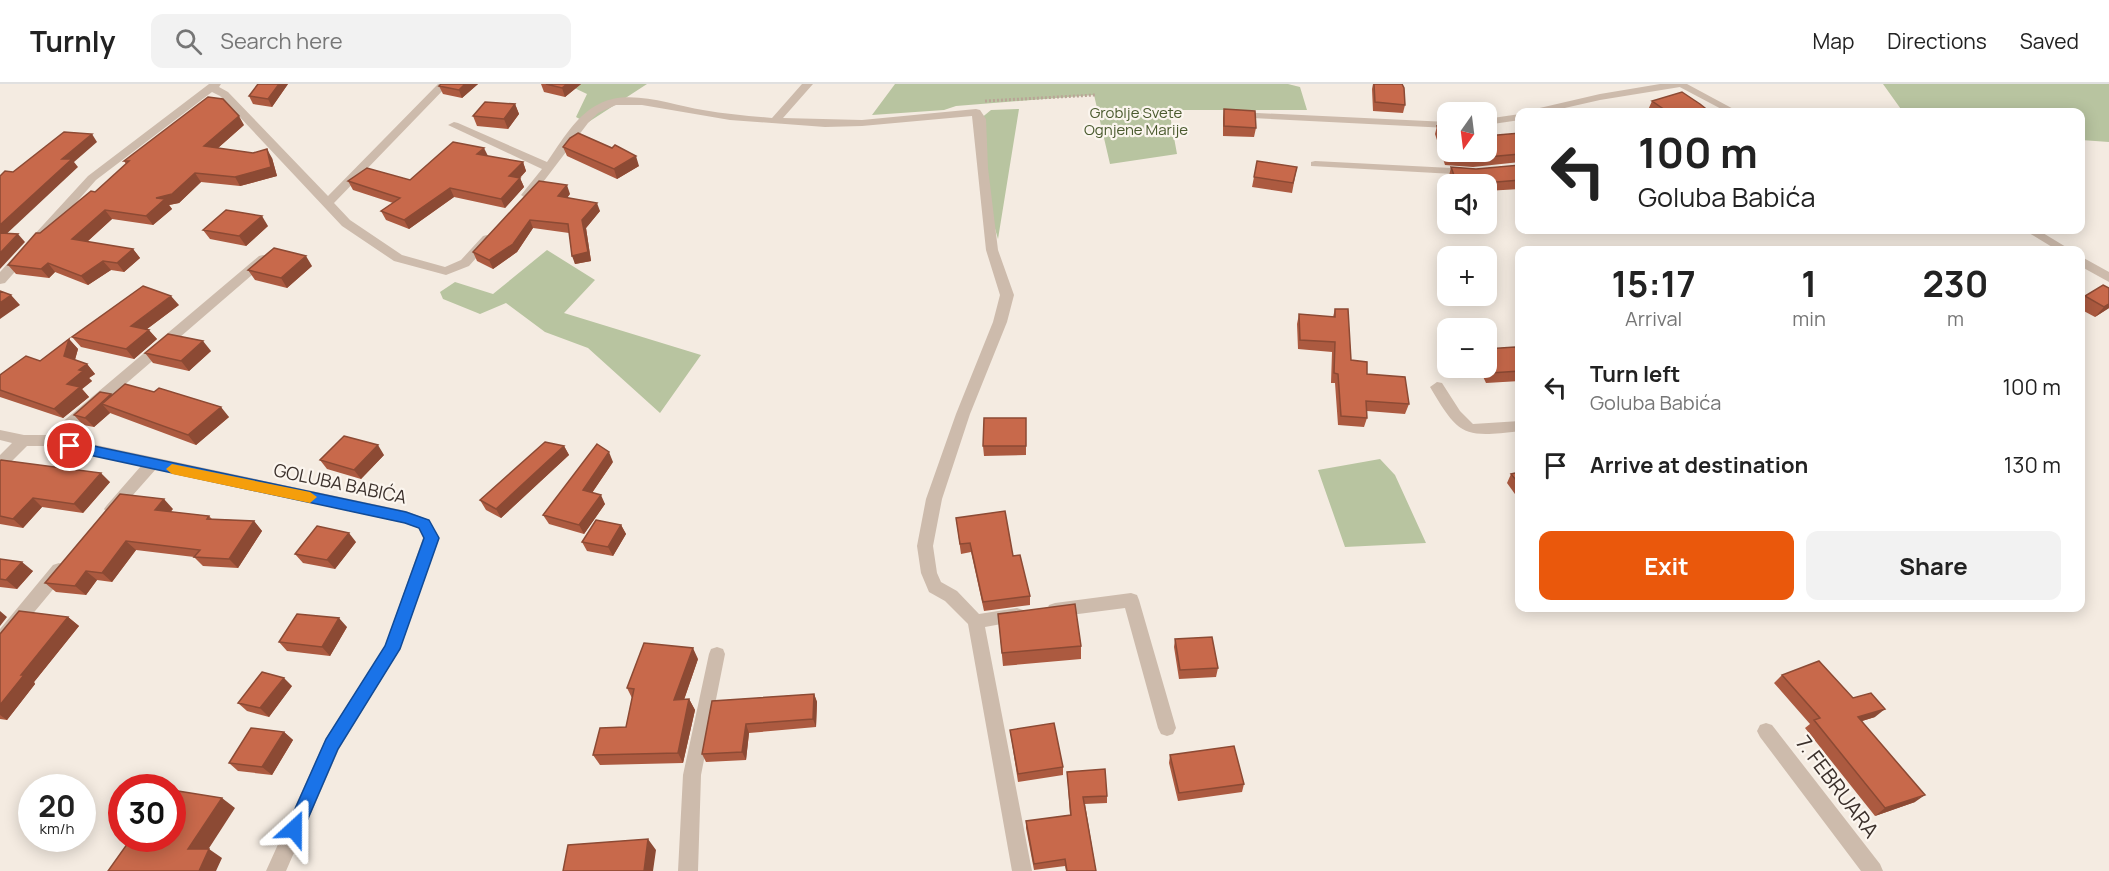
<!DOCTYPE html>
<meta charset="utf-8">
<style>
body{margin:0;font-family:Manrope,sans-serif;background:#f2f2f2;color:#222;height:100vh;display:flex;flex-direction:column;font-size:22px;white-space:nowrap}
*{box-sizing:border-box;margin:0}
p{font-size:20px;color:#767676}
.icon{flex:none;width:33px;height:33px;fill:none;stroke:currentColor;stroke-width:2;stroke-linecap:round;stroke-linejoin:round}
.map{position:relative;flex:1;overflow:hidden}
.sheet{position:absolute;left:1515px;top:162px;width:570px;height:366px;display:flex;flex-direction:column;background:#fff;border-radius:12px;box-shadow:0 3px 15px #0003}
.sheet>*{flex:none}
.banner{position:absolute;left:1515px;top:24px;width:570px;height:126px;border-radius:12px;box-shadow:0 3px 15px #0003;background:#fff;color:#222;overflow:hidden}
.needle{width:39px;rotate:194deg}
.tools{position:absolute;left:1437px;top:18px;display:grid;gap:12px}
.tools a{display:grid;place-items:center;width:60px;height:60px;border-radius:12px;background:#fff;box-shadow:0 3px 15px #0003;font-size:30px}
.speed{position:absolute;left:18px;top:690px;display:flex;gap:12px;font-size:30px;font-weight:700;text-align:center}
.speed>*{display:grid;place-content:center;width:78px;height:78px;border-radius:50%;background:#fff;box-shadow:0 3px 15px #0003;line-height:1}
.speed small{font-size:15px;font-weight:400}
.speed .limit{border:9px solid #d22;background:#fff;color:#111}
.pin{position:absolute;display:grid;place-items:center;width:51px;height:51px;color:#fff;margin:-26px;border:3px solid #fff;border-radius:50%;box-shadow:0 2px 6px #0007}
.me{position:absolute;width:66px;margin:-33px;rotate:24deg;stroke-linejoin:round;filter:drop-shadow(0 0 4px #0008)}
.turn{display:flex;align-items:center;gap:21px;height:126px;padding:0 24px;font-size:27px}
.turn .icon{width:78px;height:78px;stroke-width:2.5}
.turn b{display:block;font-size:42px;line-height:51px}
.eta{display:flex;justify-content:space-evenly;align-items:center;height:102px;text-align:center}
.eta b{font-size:36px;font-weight:700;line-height:42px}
.action{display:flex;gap:12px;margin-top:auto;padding:12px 24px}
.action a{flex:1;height:69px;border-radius:12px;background:#ea580c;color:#fff;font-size:24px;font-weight:700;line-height:69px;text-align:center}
.action a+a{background:#f2f2f2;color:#222}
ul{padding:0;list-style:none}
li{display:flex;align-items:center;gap:18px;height:78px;padding:0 24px}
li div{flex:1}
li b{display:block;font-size:22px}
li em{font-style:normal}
header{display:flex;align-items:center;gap:36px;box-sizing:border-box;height:84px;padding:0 30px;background:#fff;border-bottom:2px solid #e0e0e0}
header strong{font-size:28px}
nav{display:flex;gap:33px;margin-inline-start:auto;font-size:21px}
.search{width:420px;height:54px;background:#f2f2f2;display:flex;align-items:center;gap:15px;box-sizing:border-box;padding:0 21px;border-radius:12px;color:#767676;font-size:22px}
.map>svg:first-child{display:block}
.green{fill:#b8c4a0}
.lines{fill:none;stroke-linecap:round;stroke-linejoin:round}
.path{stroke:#b9a596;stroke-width:3;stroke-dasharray:2 2;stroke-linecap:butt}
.minor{fill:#cdbbac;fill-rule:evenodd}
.tertiary{fill:#cdbbac;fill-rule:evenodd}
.wall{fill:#ac5a40}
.shaded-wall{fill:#8c4a34}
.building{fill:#c8694b;stroke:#8c4a34;stroke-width:1.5}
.route{fill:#1a73e8;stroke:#114b97;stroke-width:1.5}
.slow{fill:#f59e0b}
.labels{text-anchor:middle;stroke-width:4.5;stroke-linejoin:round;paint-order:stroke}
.far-park-label{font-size:15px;fill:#4a5a2e;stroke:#fbf5ee}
.street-label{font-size:18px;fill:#3b302b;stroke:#fbf5ee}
.near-street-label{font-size:21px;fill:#3b302b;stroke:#fbf5ee}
</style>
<header>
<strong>Turnly</strong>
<div class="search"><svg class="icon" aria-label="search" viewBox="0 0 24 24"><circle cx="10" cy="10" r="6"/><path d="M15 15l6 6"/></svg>Search here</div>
<nav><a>Map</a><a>Directions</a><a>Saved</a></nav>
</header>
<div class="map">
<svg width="2109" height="787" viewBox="0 0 2109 787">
<rect width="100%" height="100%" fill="#f4ebe1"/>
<!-- green -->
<path class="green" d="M566,0H647L587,39L576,33L587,10Z
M895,0H1288L1300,3L1307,26H1169L1177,70L1110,80L1094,11L956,22L944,26L872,31Z
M1883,0H2109V58L2081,56L2080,28H1903Z
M1019,25L998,155L986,114L980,35L991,26Z
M547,166L595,196L564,229L701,271L660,329L588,264L545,248L506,219L480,230L443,215L440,208L455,198L493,210Z
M1380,375L1395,391L1426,459L1345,463L1318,386Z"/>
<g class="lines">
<!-- path -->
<path class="path" d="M985,17L1095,11"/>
<!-- minor -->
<path class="minor" d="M209,0H221L219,3L228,8L328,112L438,0H449L334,119L350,136L402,171L445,183L461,176L483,152L487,151L493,155L469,182L446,191L394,177L342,142L220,12L212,8L96,96L5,199L0,200V188L88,92Z
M802,0H813L783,34L862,36L976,25L980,26L986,35L988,84L998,166L1014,211L1007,238L970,330L942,415L933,462L937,489L941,498L957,507L979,530L1017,524L1023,526L1025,531L1023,536L985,543L1032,787H1012L968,540L945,517L929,508L921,489L917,462L926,415L956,330L993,238L1000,211L986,166L972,32L862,42L825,43L730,36L642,21H616L598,29L588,39L531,114L527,115L521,111L542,85L448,41L454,38L458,39L547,78C561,58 576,31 599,20C629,4 671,21 703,26C726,30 749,32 772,34Z
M1660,0H1685L1680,3L1600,16L1547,28H1530L1531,26L1600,10Z
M1237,28L1448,38V44L1233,33L1231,31Z
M1520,30V36L1486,41V35Z
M1315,77L1471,85L1477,88L1471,91L1311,82V78Z
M263,171L267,172L269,175L267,178L63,354L406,427L429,436L439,454L400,565L339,665L286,787H266L326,654L385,562L423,454L418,444L404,439L156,385L117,429H107L104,425L107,421L141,382L50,362H27L5,384L0,386V371L12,359L0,356V346L24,351H47L259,172Z
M1437,298L1442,299L1460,327L1473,340L1520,337V347C1463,354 1459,352 1430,303Z
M59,479L65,481L67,486L65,491L6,562L0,564V545L53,481Z
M1131,509L1137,511L1139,516L1176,644L1173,650L1167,652L1161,650L1158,644L1125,524L1055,533L1049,531L1047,526L1049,521L1055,519Z
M717,563L723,565L725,570L701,691L698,787H678L683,691L709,570L711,565Z
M1766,639L1772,641L1880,780L1883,787H1861L1760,653L1757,647L1760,641Z"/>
<!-- tertiary -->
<path class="tertiary" d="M1674,0H1687L1739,28H1727Z
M2024,146H2038L2071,166H2057Z
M2080,172L2109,188V198L2080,182Z"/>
</g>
<!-- wall -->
<path class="wall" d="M288,0L272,23L253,20L249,12Z
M441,0H478L462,14L443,10L439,2Z
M541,0H581L565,13L544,8Z
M1373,0H1402L1405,21L1403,29L1373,27L1372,5Z
M1652,17L1710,28H1652L1648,26Z
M515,20L519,30L508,45L477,42L473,32Z
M1224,25L1256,44L1254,53L1223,52V34Z
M244,41L218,64L272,74L277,92L240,102L201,98L179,119L169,121L172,125L153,141L112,135L87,158L133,165L140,174L124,188L111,186L88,201L55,188L49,194L16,190L8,181L40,149L95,108L126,80L124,77Z
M1437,42L1448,68L1520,49V78L1473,83L1445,81L1435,50Z
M563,63L639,82L617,95L567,72Z
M487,72L523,78L526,87L520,94L524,103L505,124L454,113L409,145L386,136L381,127L393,119L353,106L348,97L410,96Z
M1520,81V105L1486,107V100H1452L1449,92L1451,83L1476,85Z
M1297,83L1292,109L1252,103L1254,93Z
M570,110L567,114L600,127L586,144L591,177L575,180L569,149L533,144L517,168L493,185L477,177L473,168Z
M268,142L246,162L210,155L203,146Z
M312,182L287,204L255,196L248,186Z
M2109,204V224L2095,233L2080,225V217L2085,212Z
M179,221L147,245L157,255L134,275L81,263L72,253Z
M1335,225L1351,276L1367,290L1409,320L1405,330L1367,327V334L1364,343L1338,341L1335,299H1331L1332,268L1298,265L1297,240L1299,230L1333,233Z
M69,255L78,265L75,276L87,280L95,290L89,294L92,297L82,305L89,313L63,334L0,313V291L40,277Z
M1486,265H1520V297L1486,299L1479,284H1486Z
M211,267L189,287L153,279L145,269Z
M154,308L229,333L196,361L110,329L94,343L83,341L74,331L111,310L112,311Z
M1026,334V371L984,372L983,362Z
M564,362L569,371L501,434L486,426L480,416Z
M384,371L361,395L327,385L320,376Z
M0,377L110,398L83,429L42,423L23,444L0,440Z
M613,378L592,409L605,420L584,450L549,440L543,431Z
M1520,388V417L1507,399L1511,390Z
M173,425L170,428L209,432L212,435L254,437L262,447L238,484L203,482L194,473L136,466L112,498L97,496L86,511L56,508L45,499Z
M956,434L1013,472L1030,512V521L984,527L971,468L961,470Z
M621,441L626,450L613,472L587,467L582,458Z
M356,458L335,485L303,479L295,470Z
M0,475L33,487L17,505L0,503Z
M998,530L1081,562V575L1003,582Z
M68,533L79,542L34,598L35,600L7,636L0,635V550Z
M347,543L330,572L287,567L279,558Z
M1175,555L1218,584L1216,593L1179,595L1174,563Z
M698,575L684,616L689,615L695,626L683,679L600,681L593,671L626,643L632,614L627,604Z
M1782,591L1853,614L1875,633L1862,637L1915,718L1875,732L1805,644L1810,640L1774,599Z
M292,602L269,633L247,627L238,619Z
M814,610L817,618L816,643L749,649L746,676L706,678L702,670L712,617Z
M1010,646L1063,683V691L1018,698Z
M284,648L293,656L272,691L238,687L229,679Z
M1170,671L1244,700L1242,708L1178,717L1169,679Z
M1067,688L1107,712V719L1085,720L1096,787H1066L1065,782L1034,786L1026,744V737L1070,731Z"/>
<!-- shaded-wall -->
<path class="shaded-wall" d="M279,0H288L272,23L268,15Z
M465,0H478L462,14L459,6Z
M567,0H581L565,13L562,4Z
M515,20L519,30L508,45L504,35Z
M239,32L244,41L210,71L204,62Z
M92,50L97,58L74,78L78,83L0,156V141L62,75Z
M484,64L488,72L477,70Z
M267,65L272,74L277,92L240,102L235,93Z
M636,72L639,82L617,95L614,85Z
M523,78L526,87L513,101L509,92Z
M195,89L201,98L179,119L169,121L172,125L153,141L146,132L156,114Z
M520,94L524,103L505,124L501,115Z
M567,101L570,110L562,120L558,112Z
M450,104L454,113L409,145L404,136Z
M597,119L600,127L586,144L591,177L575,180L572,172L582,136Z
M105,126L112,135L80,164L72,155Z
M262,132L268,142L246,162L239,152Z
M530,136L533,144L517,168L493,185L489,176Z
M18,150L25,158L0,185V169Z
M133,165L140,174L124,188L117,179Z
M306,172L312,182L287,204L281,194Z
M103,177L111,186L88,201L81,192Z
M48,179L55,188L49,194L41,185Z
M11,211L20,221L0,235V219Z
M171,212L179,221L139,251L131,242Z
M2109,220V224L2095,233L2104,223Z
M149,246L157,255L134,275L126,265Z
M69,255L78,265L73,282L64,272Z
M203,257L211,267L189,287L181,277Z
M87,280L95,290L89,294L92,297L82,305L89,313L63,334L54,325L67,300L79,286Z
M111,310L120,320H102L110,329L94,343L85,334Z
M221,323L229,333L196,361L188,351Z
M378,361L384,371L361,395L354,386Z
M564,362L569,371L501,434L496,425Z
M609,368L613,378L587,416L583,406Z
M101,389L110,398L83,429L74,420Z
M601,411L605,420L584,450L579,441Z
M33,414L42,423L23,444L13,435Z
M164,415L173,425L164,435L155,426Z
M254,437L262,447L238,484L229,475Z
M621,441L626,450L613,472L608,463Z
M349,449L356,458L335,485L327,476Z
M126,457L136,466L112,498L102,489Z
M22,478L33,487L17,505L6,496Z
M86,487L97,496L86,511L75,502Z
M0,527L7,533L0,542Z
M68,533L79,542L34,598L35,600L7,636L0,631V621L21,591Z
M339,534L347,543L330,572L322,563Z
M693,564L698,575L680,627L674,616Z
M284,594L292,602L269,633L260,624Z
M814,610L817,618L816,643L813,635Z
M689,615L695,626L683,679L678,669Z
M1885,625L1875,633L1849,641L1858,633Z
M746,640L749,649L746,676L742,668Z
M284,648L293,656L272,691L262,683Z
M1925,711L1915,718L1875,732L1885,724Z
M222,714L235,724L202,775L188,765Z
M648,755L656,766L653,787H644Z
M209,765L222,774L216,787H199Z"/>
<!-- building -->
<path class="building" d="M258,0H279L268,15L249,12Z
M441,0H465L459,6L439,2Z
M546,0H567L562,4Z
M1374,0H1402L1404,4L1405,21L1375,18Z
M1682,8L1700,20L1710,28H1668L1652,17Z
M208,13L223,15L239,32L204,62L253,69L267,65L271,83L235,93L195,89L172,110L156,114L165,115L146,132L105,126L72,155L133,165L117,179L103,177L81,192L48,179L41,185L8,181L36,149H40L91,107L95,108L129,77H124Z
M485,18L515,20L504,35L473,32Z
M1224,25L1255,27L1256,44L1224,42Z
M1448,41V68H1486V52L1520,49V70L1476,74L1448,73L1437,42Z
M64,48L92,50L62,75H72L0,141V92L5,87L13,88Z
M578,49L612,64L615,61L636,72L614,85L563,63L570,54Z
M453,58L484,64L477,70L523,78L509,92L520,94L501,115L450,104L404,136L381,127L400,114L348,97L367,84L410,96Z
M1257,77L1297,83L1293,99L1254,93Z
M1520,81V96L1485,99L1483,97H1456L1451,83L1476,85Z
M539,97L567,101L558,112L597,119L582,136L588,168L572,172L568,140L530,136L513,160L489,176L473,168Z
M226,126L262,132L239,152L203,146Z
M0,149L18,150L0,169Z
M274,164L306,172L281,194L248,186Z
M2103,201L2109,204V220L2104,223L2085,212Z
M143,202L171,212L131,242L149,246L126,265L72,253Z
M0,207L11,211L0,219Z
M1335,225H1348L1351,276L1367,278V290L1405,293L1409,320L1366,317L1367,334L1341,332L1338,290L1334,289L1335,258L1300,256L1299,230L1335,233Z
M168,250L203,257L181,277L145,269Z
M69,255L64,272L87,280L79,286L83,287L67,300L80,303L54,325L0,306V291L26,272L40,277Z
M1515,263L1516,265H1520V287L1490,289L1486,282V265Z
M125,300L154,308L159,304L221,323L188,351L102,320Z
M100,308L111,310L85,334L74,331Z
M984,334H1026V362H983Z
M344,352L378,361L354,386L320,376Z
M545,358L564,362L496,425L480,416Z
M597,360L609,368L583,406L601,411L579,441L543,431Z
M1,376L101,389L74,420L33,414L13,435L0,432V377Z
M1520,388V401L1511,390Z
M120,410L164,415L155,426L209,432L207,435L254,437L229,475L194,473L200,466L126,457L102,489L86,487L75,502L45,499Z
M1005,427L1013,472L1020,471L1030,512L983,518L970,459L960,460L956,434Z
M596,436L621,441L608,463L582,458Z
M317,442L349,449L327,476L295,470Z
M0,475L22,478L6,496L0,495Z
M1075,520L1081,562L1002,569L998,530Z
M19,527L68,533L21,591H24L0,621V550Z
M297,530L339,534L322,563L279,558Z
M1212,553L1218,584L1180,586L1175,555Z
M644,559L693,564L674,616L689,615L678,669L593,671L600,644L626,643L634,605L627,604Z
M1819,577L1853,614L1871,609L1885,625L1858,633L1925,711L1885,724L1814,636L1820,634L1782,591Z
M262,588L284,594L260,624L238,619Z
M814,610L813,635L746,640L742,668L702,670L712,617Z
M1054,639L1063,683L1018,690L1010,646Z
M251,644L284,648L262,683L229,679Z
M1234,662L1244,700L1179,709L1170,671Z
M1105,685L1107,712L1083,713L1096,787H1067L1065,775L1034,780L1026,737L1071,731L1067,688Z
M178,707L222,714L188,765H209L199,787H108L130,756L143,758L145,754H172V715Z
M648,755L644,787H563L568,761Z"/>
<!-- route -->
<path class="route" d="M70,357L406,428L429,436L439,454L400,565L338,665L301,751L294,753L288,751L286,745L326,655L385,562L424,454L419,444L405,439L66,366L64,362L66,359Z"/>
<!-- slow -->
<path class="slow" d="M172,380L310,408L317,413L310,419L172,390L166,385Z"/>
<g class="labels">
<!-- far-park labels -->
<g class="far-park-label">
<text x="1136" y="34">Groblje Svete<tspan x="1136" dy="17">Ognjene Marije</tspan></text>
</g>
<!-- street labels -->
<g class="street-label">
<text transform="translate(340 400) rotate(12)" y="6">GOLUBA BABIĆA</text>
</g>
<!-- near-street labels -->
<g class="near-street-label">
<text transform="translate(1837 703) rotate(53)" y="7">7. FEBRUARA</text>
</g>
</g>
</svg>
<div class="tools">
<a><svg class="needle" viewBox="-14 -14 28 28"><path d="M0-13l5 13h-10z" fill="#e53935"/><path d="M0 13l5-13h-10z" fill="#767676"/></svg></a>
<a><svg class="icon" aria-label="sound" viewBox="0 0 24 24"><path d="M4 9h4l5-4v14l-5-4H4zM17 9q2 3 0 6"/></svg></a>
<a>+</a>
<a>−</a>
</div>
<div class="speed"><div>20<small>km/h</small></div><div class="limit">30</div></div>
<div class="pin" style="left:70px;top:362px;background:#d93025"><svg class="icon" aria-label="arrive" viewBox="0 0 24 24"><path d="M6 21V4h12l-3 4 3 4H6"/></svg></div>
<svg class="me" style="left:294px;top:745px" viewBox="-20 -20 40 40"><path d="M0-17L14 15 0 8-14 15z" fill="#1a73e8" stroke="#fff" stroke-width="4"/></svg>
<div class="banner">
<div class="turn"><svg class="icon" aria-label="left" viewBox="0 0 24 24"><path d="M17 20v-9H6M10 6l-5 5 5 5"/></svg><div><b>100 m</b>Goluba Babića</div></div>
</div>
<section class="sheet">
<div class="eta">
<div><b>15:17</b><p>Arrival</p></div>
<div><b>1</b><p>min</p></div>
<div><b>230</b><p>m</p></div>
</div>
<ul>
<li><svg class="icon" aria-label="left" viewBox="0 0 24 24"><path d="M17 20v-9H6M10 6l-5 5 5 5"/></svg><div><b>Turn left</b><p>Goluba Babića</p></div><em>100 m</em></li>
<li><svg class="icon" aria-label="arrive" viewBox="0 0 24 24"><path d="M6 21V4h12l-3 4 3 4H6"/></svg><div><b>Arrive at destination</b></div><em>130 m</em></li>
</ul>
<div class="action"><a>Exit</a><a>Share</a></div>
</section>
</div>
